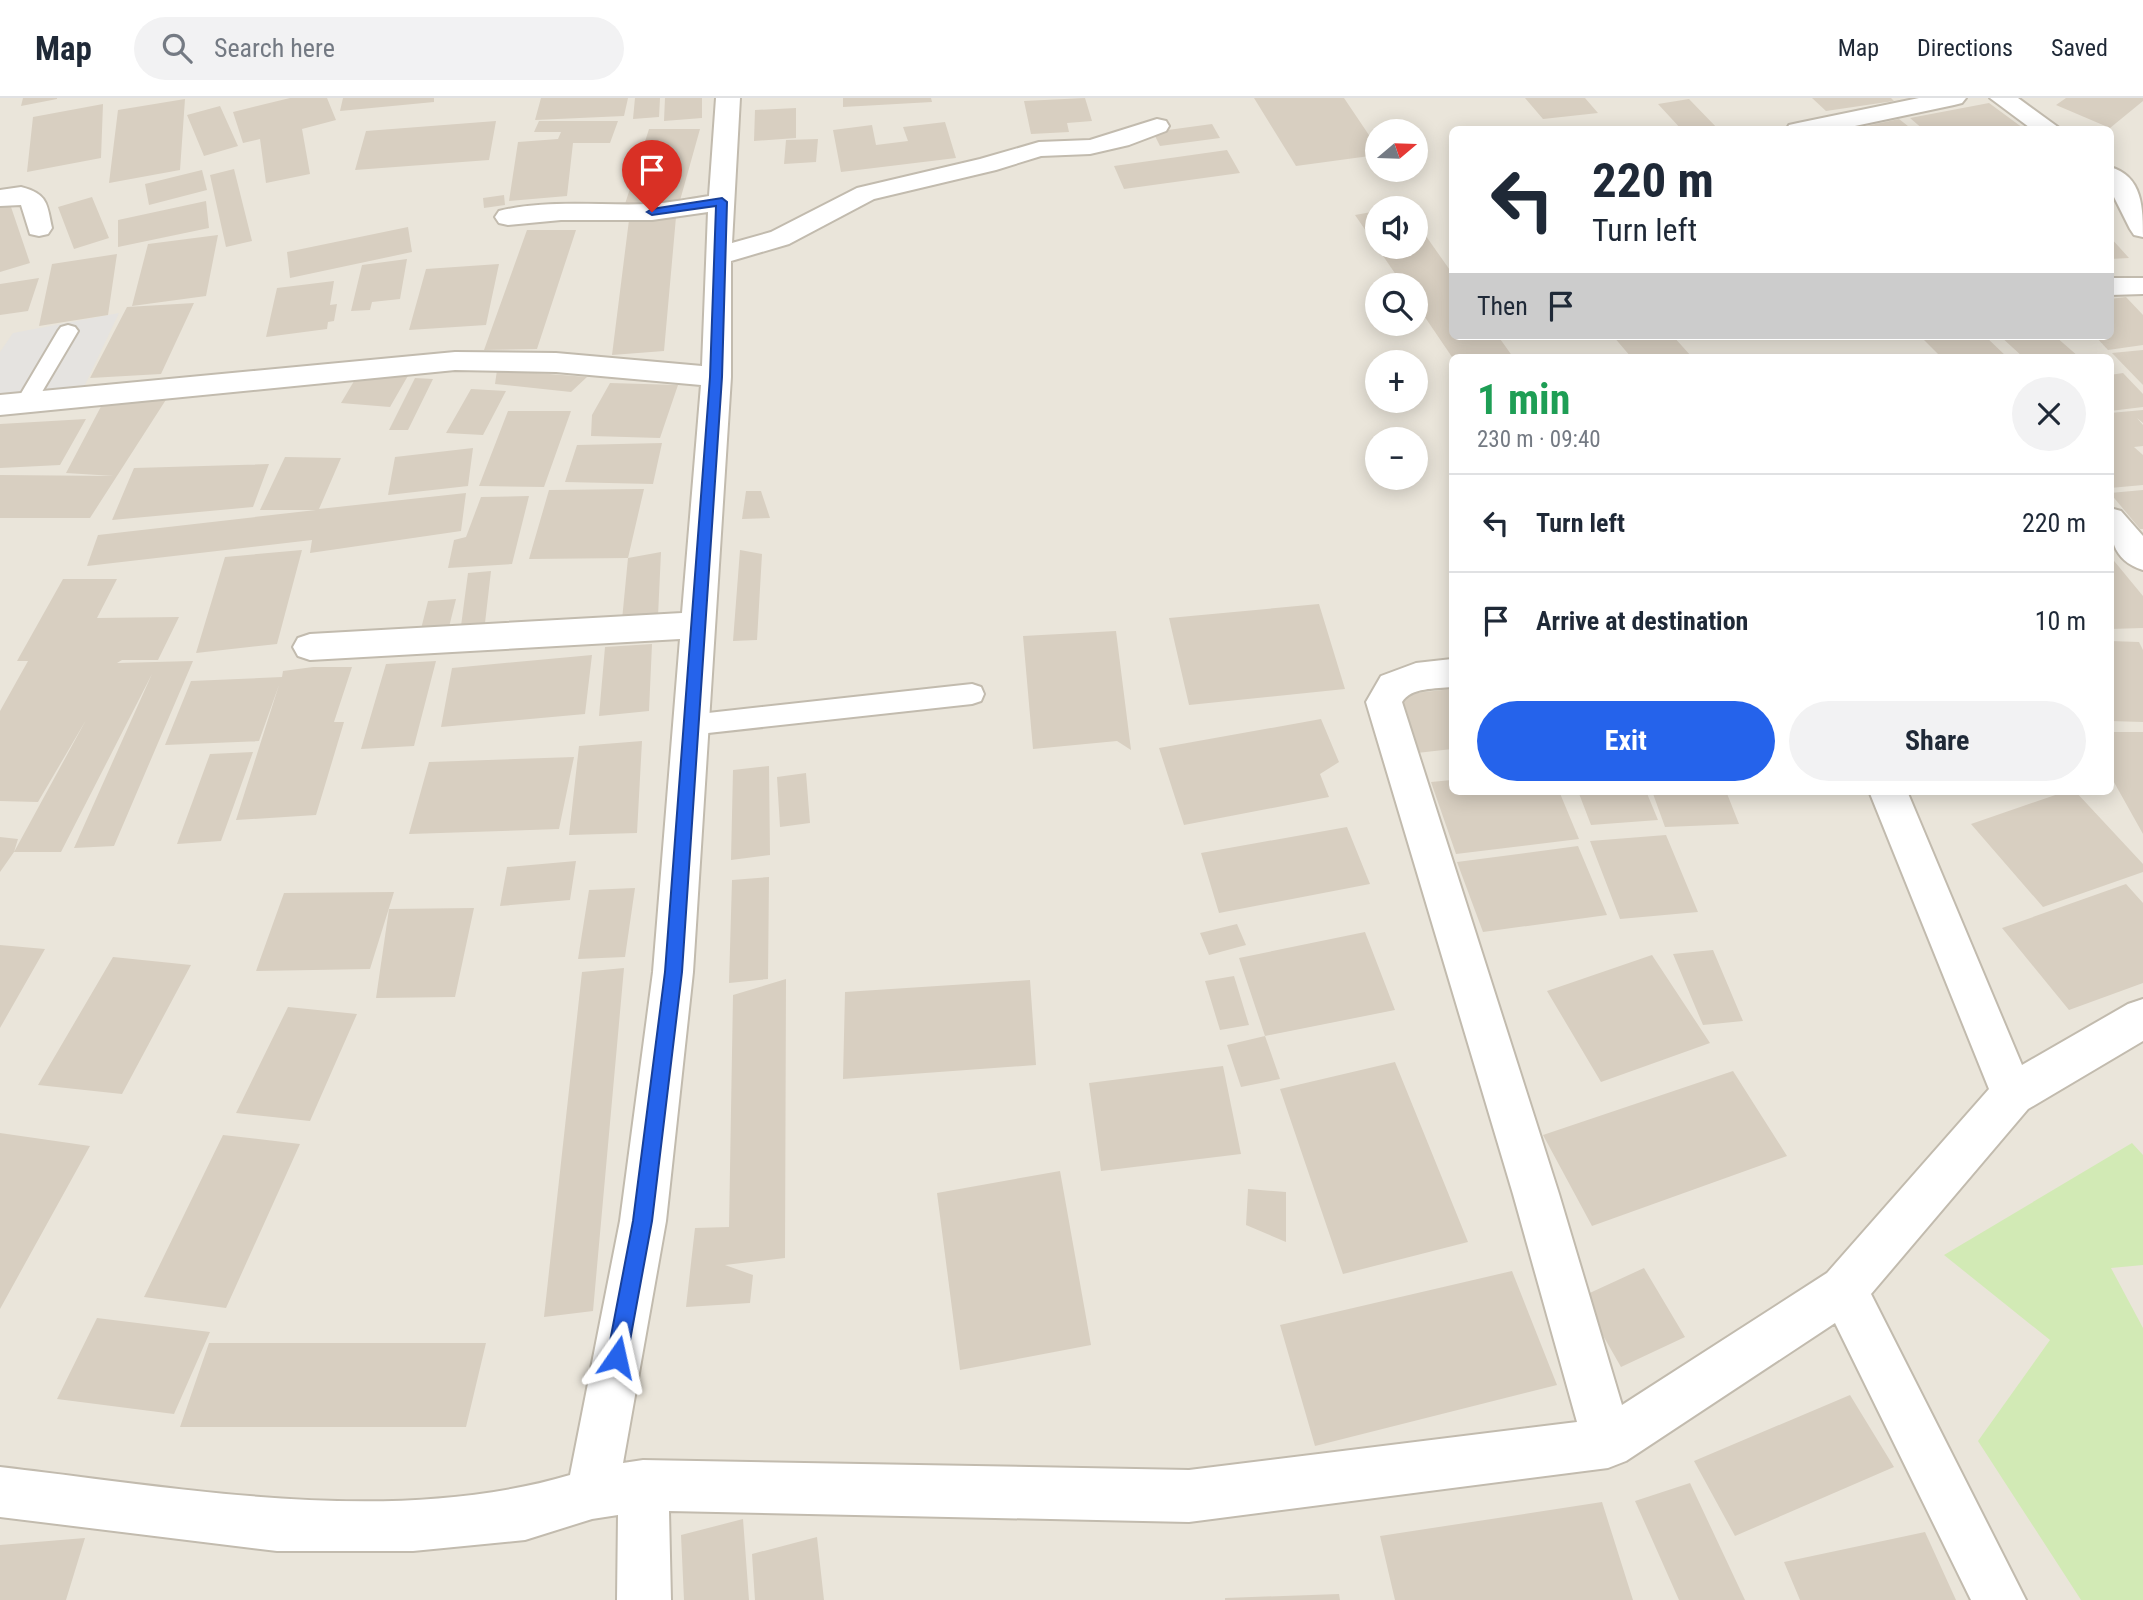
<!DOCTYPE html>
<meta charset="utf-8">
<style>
body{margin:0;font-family:"Roboto Condensed",sans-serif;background:#f2f2f3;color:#1f2937;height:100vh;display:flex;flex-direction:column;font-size:26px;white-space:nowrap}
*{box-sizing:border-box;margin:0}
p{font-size:23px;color:#747a83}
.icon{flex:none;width:38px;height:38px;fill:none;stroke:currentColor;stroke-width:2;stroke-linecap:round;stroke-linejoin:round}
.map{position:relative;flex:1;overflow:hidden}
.sheet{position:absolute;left:1449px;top:256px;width:665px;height:441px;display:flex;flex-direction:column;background:#fff;border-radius:10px;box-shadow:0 4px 18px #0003}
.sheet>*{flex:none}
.guide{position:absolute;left:1449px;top:28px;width:665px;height:214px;border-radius:10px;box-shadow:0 4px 18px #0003;background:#fff;color:#1f2937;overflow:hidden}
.needle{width:46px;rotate:71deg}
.tools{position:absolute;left:1365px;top:21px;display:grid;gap:14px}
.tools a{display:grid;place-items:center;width:63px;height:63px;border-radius:50%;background:#fff;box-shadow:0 4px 18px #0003;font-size:35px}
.pin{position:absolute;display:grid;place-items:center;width:60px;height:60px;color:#fff;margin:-72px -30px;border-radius:50% 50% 50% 0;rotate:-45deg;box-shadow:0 0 7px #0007}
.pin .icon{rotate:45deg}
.me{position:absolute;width:77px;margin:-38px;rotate:11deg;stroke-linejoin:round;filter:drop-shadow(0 0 5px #0008)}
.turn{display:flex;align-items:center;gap:24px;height:147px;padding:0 28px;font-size:32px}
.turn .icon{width:91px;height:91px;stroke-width:2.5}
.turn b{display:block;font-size:49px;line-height:60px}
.then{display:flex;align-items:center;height:66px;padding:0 28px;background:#0003;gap:14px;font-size:26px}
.round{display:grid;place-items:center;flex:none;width:74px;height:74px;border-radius:37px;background:#f2f2f3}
.headline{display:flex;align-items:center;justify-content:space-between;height:119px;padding:0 28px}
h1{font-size:42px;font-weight:700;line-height:52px;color:#1e9e55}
.button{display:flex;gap:14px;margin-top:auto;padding:14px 28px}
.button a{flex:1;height:80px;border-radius:42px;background:#2563eb;color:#fff;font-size:28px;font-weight:700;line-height:80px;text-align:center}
.button a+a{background:#f2f2f3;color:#1f2937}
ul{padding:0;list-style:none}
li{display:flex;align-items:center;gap:21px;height:98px;padding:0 28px;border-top:2px solid #e0e1e3}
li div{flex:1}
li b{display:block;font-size:26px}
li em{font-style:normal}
header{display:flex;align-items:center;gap:42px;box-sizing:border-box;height:98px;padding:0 35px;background:#fff;border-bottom:2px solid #e0e1e3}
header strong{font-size:33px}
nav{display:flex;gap:38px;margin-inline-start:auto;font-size:24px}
.search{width:490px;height:63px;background:#f2f2f3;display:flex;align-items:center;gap:18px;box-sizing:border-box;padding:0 24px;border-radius:38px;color:#747a83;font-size:26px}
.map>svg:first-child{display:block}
.residential{fill:#eae5da;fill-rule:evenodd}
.green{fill:#d2eab5}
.parking{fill:#e5e3e0}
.building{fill:#d8cfc1}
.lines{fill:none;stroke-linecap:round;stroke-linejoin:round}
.lane-casing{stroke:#c2bbae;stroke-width:4}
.street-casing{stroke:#c2bbae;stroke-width:4}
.lane{fill:#fff;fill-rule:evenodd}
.street{fill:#fff;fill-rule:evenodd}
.route{fill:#2563eb;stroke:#184099;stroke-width:2}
</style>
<header>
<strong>Map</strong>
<div class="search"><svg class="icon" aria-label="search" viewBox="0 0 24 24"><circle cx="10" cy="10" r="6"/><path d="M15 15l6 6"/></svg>Search here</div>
<nav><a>Map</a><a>Directions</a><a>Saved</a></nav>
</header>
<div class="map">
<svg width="2143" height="1502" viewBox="0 0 2143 1502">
<rect width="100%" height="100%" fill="#f6f3ec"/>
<!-- residential -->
<path class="residential" d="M0,0H2143V1502H0ZM1452,32H2110V238H1452ZM1377,33H1416V72H1377ZM1377,110H1416V149H1377ZM1377,187H1416V226H1377ZM1452,259H2110V693H1452ZM1377,264H1416V303H1377ZM1377,341H1416V380H1377Z"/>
<!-- green -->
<path class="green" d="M2132,1045L2143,1057V1167L2111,1170L2143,1230V1502H2081L1978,1343L2050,1242L1944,1157Z"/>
<!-- parking -->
<path class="parking" d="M119,215L75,308L0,312V254L13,235Z"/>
<!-- building -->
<path class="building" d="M23,0H57V1L21,8Z
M290,0H327L336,22L302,31L310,76L266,85L260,41L243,45L233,14Z
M343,0H434V4L340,13Z
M541,0H628L624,18L535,22Z
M635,0H660L659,19L633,21Z
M665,0H702V20L664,23Z
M843,0H931L932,4L843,9Z
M1085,0L1092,23L1067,25L1069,34L1031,36L1024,3Z
M1254,0H1344L1377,49V57L1296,68Z
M1525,0H1585L1598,15L1543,21Z
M1812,0H1891L1894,3L1826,13Z
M2066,0H2143V3L2110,30L2056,7Z
M185,1L180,72L109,85L118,12Z
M1689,1L1719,32H1682L1658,6Z
M1989,5L2023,30L1924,32L1910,20Z
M103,6L101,60L27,74L33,19Z
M220,8L238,48L204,58L187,17Z
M796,10V40L754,43L755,12Z
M1899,21L1913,32H1858L1857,30Z
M496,23L489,62L355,72L366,33Z
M539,23H618L610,45H573L567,98L509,103L518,44L558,41L561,34H534Z
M945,24L956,60L841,74L833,32L872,27L876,47L908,43L903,29Z
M1212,26L1220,40L1160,48L1153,34Z
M649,31H700L679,106H625Z
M818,41L816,64L784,66L786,42Z
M1227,52L1240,75L1124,91L1114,68Z
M234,71L252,143L226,149L210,77Z
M202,72L207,92L149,107L145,86Z
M504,97L505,107L484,110L483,100Z
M92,99L109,140L74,151L58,109Z
M206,103L209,130L118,149V122Z
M10,106L30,165L0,174V109Z
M1377,113V149H1416V124L1452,175V238H1498L1513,259H1452L1416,206V187H1403L1355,117Z
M676,119L664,253L612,257L629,122Z
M408,129L412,154L290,180L287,154Z
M527,132H576L537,251L484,252Z
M218,137L206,198L132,208L148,146Z
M2110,139L2129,160L2110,161Z
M117,156L108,217L39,228L52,166Z
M407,161L400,201L372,204L370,212L351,213L362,167Z
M499,166L486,227L409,232L426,171Z
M39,180L28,213L0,217V186Z
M334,183L330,207L337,206L334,223L328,224L327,231L266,239L277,190Z
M2126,199L2143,217V247L2108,252L2095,238H2110V201Z
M194,205L161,276L90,280L127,209Z
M1613,238H1673L1691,258L1631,259Z
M1920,238H1985L2007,259H1941Z
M2000,238H2055L2079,259H2023Z
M2143,252V287L2112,255Z
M497,272L587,279L571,294L495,286Z
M360,273L409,276L390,309L341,305Z
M2123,275L2143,296V309L2110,313V277Z
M415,280L433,281L408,332H389Z
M610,285L678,287L660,340L591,338L592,317Z
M471,291L506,293L483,337L446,335Z
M169,297L90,420H0V377L114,378L66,375L106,299Z
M2143,312V325L2137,320L2143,327V348L2134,349L2143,357V387L2110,390V315Z
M508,313H571L544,389L479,388Z
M86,321L60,367L0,370V326Z
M662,345L653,386L565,384L577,347Z
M473,350L468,388L388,397L395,359Z
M285,359L341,360L319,411L466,395L461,433L310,455L312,442L87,468L98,437L316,412H260Z
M269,366L253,409L112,422L134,370Z
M644,391L628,460L529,461L549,392Z
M2143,392V431H2140L2110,395Z
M746,393H761L770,420L742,421Z
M529,398L512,466L448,470L454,442L466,439L481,399Z
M302,452L277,546L196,555L225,459Z
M740,452L762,456L757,542L733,543Z
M661,454L658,518L622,522L628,460Z
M2110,458L2143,498V530L2110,531Z
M491,473L485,525L461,528L468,475Z
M63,481H117L97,520L179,519L158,562H122L117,565L193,563L114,748L74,750L152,576L61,754H14L86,622L38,704L0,703V613L28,563H17Z
M456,501L449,529L421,531L428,503Z
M1319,506L1345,591L1189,607L1169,520Z
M1116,533L1131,652L1117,643L1033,651L1023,538Z
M2110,543L2139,544L2143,552V624L2110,623Z
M652,546L649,613L599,618L605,549Z
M592,557L585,616L441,629L452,570Z
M436,563L414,648L361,651L386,566Z
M313,569H352L334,624H344L316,717L236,722L279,587L259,643L165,647L191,583L282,579L283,573Z
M1452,591V651L1417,655L1397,597Z
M1321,621L1339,664L1320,676L1329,699L1184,727L1159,650Z
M2110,634H2143V736L2110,677Z
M642,643L637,735L569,737L579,648Z
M253,654L221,743L177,746L210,656Z
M574,659L559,731L409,736L429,664Z
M769,668L770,757L731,762L733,672Z
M806,675L810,725L780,729L777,679Z
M1452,682V693H1559L1579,741L1456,756L1431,684Z
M1578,693H1646L1658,722L1591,727Z
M1652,693H1726L1739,726L1665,729Z
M2067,693H2075L2143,766V774L2043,809L1971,726Z
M1347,729L1370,786L1219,815L1201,755Z
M1666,737L1698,814L1620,821L1590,743Z
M0,739L18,741L14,754L0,774Z
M1578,748L1607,817L1483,834L1457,764Z
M576,763L570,802L500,808L507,769Z
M769,779L768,881L729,885L732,782Z
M2126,786L2143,805V885L2069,912L2002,830Z
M635,790L625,859L578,861L589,792Z
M394,794L370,871L256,873L284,795Z
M474,810L455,899L376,900L389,811Z
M1237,826L1246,847L1209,857L1200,835Z
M1365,834L1395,912L1265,938L1239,860Z
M0,847L45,851L0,930Z
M1713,852L1743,923L1703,927L1673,856Z
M1652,857L1710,945L1601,984L1547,893Z
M113,859L191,867L122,996L38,987Z
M624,870L593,1213L544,1219L582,874Z
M1234,878L1249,927L1220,932L1205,883Z
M786,881L785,1160L725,1167L753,1177L750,1205L686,1209L695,1130L729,1129L733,897Z
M1030,882L1036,967L843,981L845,894Z
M288,909L357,916L310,1023L236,1015Z
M1265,938L1280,981L1241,989L1227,947Z
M1395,964L1468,1144L1343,1176L1280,991Z
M1223,968L1241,1056L1101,1073L1089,985Z
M1733,973L1787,1058L1592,1128L1543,1037Z
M0,1035L90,1048L0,1211Z
M223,1037L300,1046L226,1210L144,1199Z
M1060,1073L1091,1247L960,1272L937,1095Z
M1248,1091L1286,1094V1144L1246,1127Z
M1644,1170L1685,1239L1621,1269L1581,1199Z
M1512,1173L1557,1287L1315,1348L1280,1227Z
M97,1220L210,1234L174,1316L57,1301Z
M209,1245H486L466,1329H180Z
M1850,1297L1894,1369L1735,1438L1694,1363Z
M1690,1385L1745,1502H1679L1635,1403Z
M1602,1404L1633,1502H1395L1380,1438Z
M743,1421L749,1502H684L681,1437Z
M1925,1434L1956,1502H1800L1784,1464Z
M817,1439L824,1502H755L752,1456Z
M85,1440L66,1502H0V1447Z
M1339,1496L1340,1502H1225V1500Z"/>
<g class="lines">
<!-- lane casing -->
<g class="lane-casing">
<path id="lane" d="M68,227L75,229L78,233L36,304L33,309H19L16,304L58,233L61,229Z
M972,586L981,589L984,596L981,603L972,606L690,637L681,634L678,627L681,620L690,617Z"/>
</g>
<!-- street casing -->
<g class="street-casing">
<path id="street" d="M716,0H740L732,145L771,134L857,90L980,61L1039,44L1090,42L1157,21L1166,23L1169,28L1166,33L1129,47L1090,56L1041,58L996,72L874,101L789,146L731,163V279L693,874L666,1123L623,1365L643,1362L1189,1372L1577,1324L1513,1096L1366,604L1381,578L1416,565L1452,561V589C1436,591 1411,589 1402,604L1559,1096L1622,1307L1827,1175L1989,991L1869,693H1907L2022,967L2128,906L2143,901V943L2028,1011L1871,1196L2026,1502H1971L1835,1225L1626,1363L1608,1370L1189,1424L669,1413L671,1502H617L618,1417L592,1421L525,1442L413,1453H277L0,1419V1369C182,1390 391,1430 570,1377L620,1123L653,874L680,541L310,562L298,558L293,549L298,540L310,536L682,515L701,287L556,274L455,272L0,317V297L455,254L556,255L702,268L708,114L652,122H561L508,127L499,125L495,119L499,113C548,101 600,108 650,106C669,105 689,101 709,98Z
M1919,0H1966L1962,5L1954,7L1836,32H1786L1789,27L1798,25Z
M1990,0H2018L2062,32H2033Z
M2110,69C2143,78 2143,111 2143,139L2134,137L2130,131L2110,91Z
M21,89C48,96 47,106 52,130L48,136L39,138L30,136L21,107L0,108V92Z
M2110,180H2143V196L2110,197Z
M2110,410L2121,413L2143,438V472C2111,462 2110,438 2110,410Z"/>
</g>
<!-- lane -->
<use href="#lane" class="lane"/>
<!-- street -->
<use href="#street" class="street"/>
</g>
<!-- route -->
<path class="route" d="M722,100L727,104L722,279L682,874L652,1123L627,1259L624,1266L617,1269L610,1266L607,1259L633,1123L665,874L710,279L716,108L652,117L647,114L652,111Z"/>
</svg>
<div class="tools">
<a><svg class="needle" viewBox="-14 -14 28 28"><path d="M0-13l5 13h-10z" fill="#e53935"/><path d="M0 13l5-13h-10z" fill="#747a83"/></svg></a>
<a><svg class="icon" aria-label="sound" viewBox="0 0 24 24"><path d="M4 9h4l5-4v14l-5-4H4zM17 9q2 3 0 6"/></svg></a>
<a><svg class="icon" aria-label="search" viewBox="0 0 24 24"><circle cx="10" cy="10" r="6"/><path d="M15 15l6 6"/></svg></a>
<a>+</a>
<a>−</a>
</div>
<div class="pin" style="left:652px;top:114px;background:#d93025"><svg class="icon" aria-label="arrive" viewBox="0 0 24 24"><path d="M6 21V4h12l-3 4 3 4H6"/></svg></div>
<svg class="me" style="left:617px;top:1259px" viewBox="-20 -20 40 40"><path d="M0-17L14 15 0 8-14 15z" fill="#2563eb" stroke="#fff" stroke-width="4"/></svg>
<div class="guide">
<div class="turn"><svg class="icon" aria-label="left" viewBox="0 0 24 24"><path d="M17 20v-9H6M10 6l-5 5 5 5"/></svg><div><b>220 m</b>Turn left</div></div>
<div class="then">Then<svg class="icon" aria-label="arrive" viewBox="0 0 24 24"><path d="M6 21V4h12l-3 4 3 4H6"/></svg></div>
</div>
<section class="sheet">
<div class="headline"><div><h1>1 min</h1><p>230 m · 09:40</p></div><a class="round"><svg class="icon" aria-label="close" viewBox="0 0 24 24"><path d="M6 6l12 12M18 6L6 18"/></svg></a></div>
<ul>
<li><svg class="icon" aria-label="left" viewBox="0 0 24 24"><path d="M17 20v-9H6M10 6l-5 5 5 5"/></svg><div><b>Turn left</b></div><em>220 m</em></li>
<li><svg class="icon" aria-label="arrive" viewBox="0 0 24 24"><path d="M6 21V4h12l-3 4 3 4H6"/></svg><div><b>Arrive at destination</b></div><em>10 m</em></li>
</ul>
<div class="button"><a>Exit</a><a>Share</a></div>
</section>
</div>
